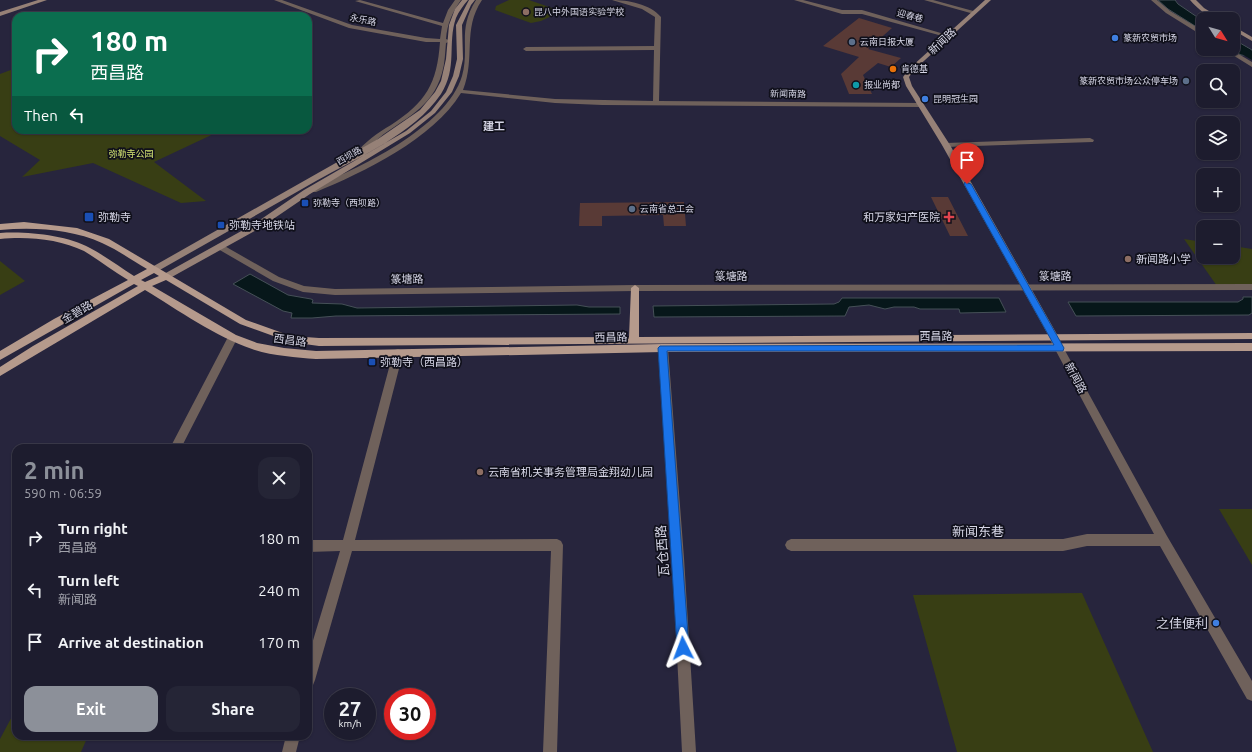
<!DOCTYPE html>
<meta charset="utf-8">
<style>
body{margin:0;font-family:Ubuntu,"Noto Sans SC",sans-serif;background:#252536;color:#f1f3f6;height:100vh;display:flex;flex-direction:column;font-size:15px;white-space:nowrap}
*{box-sizing:border-box;margin:0}
p{font-size:13px;color:#a0a1aa}
.icon{flex:none;width:22px;height:22px;fill:none;stroke:currentColor;stroke-width:2;stroke-linecap:round;stroke-linejoin:round}
.map{position:relative;flex:1;overflow:hidden}
.drawer{position:absolute;left:12px;top:444px;width:300px;height:296px;display:flex;flex-direction:column;background:#1d1c2e;border-radius:12px;box-shadow:0 1px 3px #0004,0 0 0 1px #3b3a4a}
.drawer>*{flex:none}
.banner{position:absolute;left:12px;top:12px;width:300px;height:122px;border-radius:12px;box-shadow:0 1px 3px #0004,0 0 0 1px #3b3a4a;background:#0b6e4f;color:#fff;overflow:hidden}
.needle{width:26px;rotate:127deg}
.fabs{position:absolute;left:1196px;top:12px;display:grid;gap:8px}
.fabs a{display:grid;place-items:center;width:44px;height:44px;border-radius:8px;background:#1d1c2e;box-shadow:0 1px 3px #0004,0 0 0 1px #3b3a4a;font-size:20px}
.speed{position:absolute;left:324px;top:688px;display:flex;gap:8px;font-size:20px;font-weight:700;text-align:center}
.speed>*{display:grid;place-content:center;width:52px;height:52px;border-radius:50%;background:#1d1c2e;box-shadow:0 1px 3px #0004,0 0 0 1px #3b3a4a;line-height:1}
.speed small{font-size:10px;font-weight:400}
.speed .limit{border:6px solid #d22;background:#fff;color:#111}
.pin{position:absolute;display:grid;place-items:center;width:34px;height:34px;color:#fff;margin:-41px -17px;border-radius:50% 50% 50% 0;rotate:-45deg;box-shadow:0 0 4px #0007}
.pin .icon{rotate:45deg}
.me{position:absolute;width:44px;margin:-22px;rotate:357deg;stroke-linejoin:round;filter:drop-shadow(0 0 3px #0008)}
.turn{display:flex;align-items:center;gap:14px;height:84px;padding:0 12px;font-size:18px}
.turn .icon{width:52px;height:52px;stroke-width:2.5}
.turn b{display:block;font-size:28px;line-height:34px}
.then{display:flex;align-items:center;height:38px;padding:0 12px;background:#0003;gap:8px;font-size:15px}
.round{display:grid;place-items:center;flex:none;width:42px;height:42px;border-radius:12px;background:#252536}
.headline{display:flex;align-items:center;justify-content:space-between;height:68px;padding:0 12px}
h1{font-size:24px;font-weight:700;line-height:30px;color:#8c9099}
.button{display:flex;gap:8px;margin-top:auto;padding:8px 12px}
.button a{flex:1;height:46px;border-radius:12px;background:#8c9099;color:#fff;font-size:16px;font-weight:700;line-height:46px;text-align:center}
.button a+a{background:#252536;color:#f1f3f6}
ul{padding:0;list-style:none}
li{display:flex;align-items:center;gap:12px;height:52px;padding:0 12px}
li div{flex:1}
li b{display:block;font-size:15px}
li em{font-style:normal}
.map>svg:first-child{display:block}
.green{fill:#383e14}
.water{fill:#07171a;stroke:#455057}
.lines{fill:none;stroke-linecap:round;stroke-linejoin:round}
.river{fill:#07171a;fill-rule:evenodd}
.building{fill:#593a36}
.street{fill:#6f615b;fill-rule:evenodd}
.secondary{fill:#968177;fill-rule:evenodd}
.primary{fill:#b59a8c;fill-rule:evenodd}
.route{fill:#1a73e8;stroke:#114b97}
.education-dot{fill:#8d6e63;stroke:#10101b;stroke-width:1.5}
.shop-dot{fill:#3f7fe0;stroke:#10101b;stroke-width:1.5}
.service-dot{fill:#5c6f8a;stroke:#10101b;stroke-width:1.5}
.food-dot{fill:#e8710a;stroke:#10101b;stroke-width:1.5}
.culture-dot{fill:#0f9aa8;stroke:#10101b;stroke-width:1.5}
.transit-dot{fill:#1a4fb4;stroke:#10101b;stroke-width:1.5}
.health-dot{fill:#e0444e;stroke:#10101b;stroke-width:1.5}
.labels{text-anchor:middle;stroke-width:3.5;stroke-linejoin:round;paint-order:stroke}
.far-poi-label{font-size:9px;fill:#d5d5e5;stroke:#10101b;text-anchor:start}
.far-street-label{font-size:9px;fill:#d5d5e5;stroke:#10101b}
.far-park-label{font-size:9px;fill:#d3e472;stroke:#10101b}
.street-label{font-size:11px;fill:#d5d5e5;stroke:#10101b}
.far-quarter-label{font-size:11px;font-weight:bold;fill:#d5d5e5;stroke:#10101b}
.poi-label{font-size:11px;fill:#d5d5e5;stroke:#10101b;text-anchor:start}
.near-street-label{font-size:13px;fill:#d5d5e5;stroke:#10101b}
.near-poi-label{font-size:13px;fill:#d5d5e5;stroke:#10101b;text-anchor:end}
</style>
<div class="map">
<svg width="1252" height="752" viewBox="0 0 1252 752">
<rect width="100%" height="100%" fill="#27253d"/>
<!-- green -->
<path class="green" d="M509,0H529L555,9L557,12L556,14L541,21L531,23L495,10L496,6Z
M16,68V130H222L154,162L206,201L181,203L93,163L22,177L40,160L0,136V74Z
M1184,239L1203,242V257H1233V246L1252,249V286H1217Z
M0,261L25,281L0,295Z
M1219,509H1252V565Z
M1082,593L1153,752H957L913,595Z
M16,709V736H88L81,752H0V739Z"/>
<!-- water -->
<path class="water" d="M1158,0H1175L1178,4L1203,21V31L1168,9Z
M1233,39L1252,50V55H1241L1231,49H1233Z
M250,274L288,295L311,299L313,300L312,303L342,304L357,308L577,305L589,307H620V314L336,316L312,318H291L292,313L283,311L233,284Z
M1243,297H1252V313L1249,315L1076,316L1068,302H1238L1243,299Z
M842,298H999L1006,312L960,313L959,309H920L914,307H894L885,309L869,305L849,307L845,316L654,317L653,306L834,304L839,302Z"/>
<g class="lines">
<!-- river -->
<path class="river" d="M1233,40L1252,51V60L1233,49Z"/>
</g>
<!-- building -->
<path class="building" d="M859,18L892,28L868,49L901,58L891,67L878,63L863,75L872,94H849L841,74L859,57L823,46Z
M931,197H948L968,236H950Z
M684,202L686,226H664L663,215L602,216V226H579L580,203Z"/>
<g class="lines">
<!-- street -->
<path class="street" d="M274,0H282L352,25L426,38L440,39L442,26L355,1L360,0L443,23L448,10L455,0H461C452,13 447,24 446,39L451,41L446,43C445,53 445,63 442,73C432,109 404,118 379,138C373,143 367,150 362,156H359L355,154C365,142 377,133 391,125C426,102 437,84 440,42H426L349,28Z
M476,0H482C462,30 476,57 463,90L555,99L653,101L654,50L526,51L523,49L526,47L654,46L655,17L642,9L612,0C628,0 650,4 661,17L659,101L921,103L924,105L921,107L602,105L555,103L461,93C433,139 364,172 316,192H310V188C357,170 447,127 462,76C470,47 457,30 476,0Z
M794,0H803L842,10H862L951,36L946,37L862,14H842Z
M924,0H933L977,12L974,14Z
M1151,0H1157L1170,11L1203,31V36L1166,13Z
M1223,49H1230L1252,62V67Z
M1090,138L1094,140L1093,142L946,147L942,145L946,143Z
M221,244L279,277L304,286L335,289L635,285L1252,284V290L635,291L335,295L303,292L273,281L218,249L217,247Z
M233,334L238,337L181,448H170L228,337Z
M1054,335L1057,336L1167,536L1252,681V701L1247,699L1160,546H1087L1063,551H791L787,549L785,545L787,541L791,539H1063L1087,534H1154L1049,338Z
M663,344L668,348L684,558L696,752H682L672,558L658,348Z
M398,349L401,350L403,353L355,540L557,539L561,541L563,545L557,752H543L551,551H352L315,680L313,685L308,687V657L340,551L308,552V540H343L393,353L395,350Z
M286,736H300L296,752H282Z"/>
<!-- secondary -->
<path class="secondary" d="M38,0H47L0,16V12Z
M462,0H468C463,6 459,11 456,18C447,44 458,67 441,94C414,134 357,158 316,181C263,211 211,241 158,271H152L151,269L152,267L378,139L420,110L435,92L441,81L446,59L449,25L455,9Z
M469,0H475L471,5L462,25L463,59L459,76L452,92L435,113L410,133L310,194L260,228L170,278H164L163,276L164,274L254,224L304,190L406,131L431,111L446,92L453,76L457,59L456,25Z
M985,0H991L914,70L909,77L912,86L950,145L1059,338L1054,341L1051,340L942,145L906,86L903,77L910,68Z
M1190,0H1196L1204,8L1222,19C1209,19 1198,9 1190,0Z
M1233,26L1252,37V41L1233,30Z"/>
<!-- primary -->
<path class="primary" d="M24,222L77,228L109,239L246,320L291,336L319,338L629,337L631,288L635,285L639,288V337L1252,333V339L319,346L290,342L240,324L166,280L152,286L236,335L257,343L284,348L316,351L663,344L1252,343V351L663,352L316,359C295,357 273,356 252,349C216,337 178,310 145,290L0,376V367L33,346L138,286L134,284L0,360V351L54,319L128,280C113,271 99,260 84,251C60,239 26,236 0,239V233C26,231 67,235 90,248C105,256 120,267 134,276L147,269C133,261 118,250 102,243C71,229 34,227 0,230V224ZM154,273L159,276L145,282L141,280Z"/>
</g>
<!-- route -->
<path class="route" d="M965,182L971,184L1064,348L1063,351H667L689,648L687,652L683,654L679,652L677,648L658,348L660,346L1054,345L964,184Z"/>
<!-- markers -->
<g class="education-dot">
<circle cx="526" cy="12" r="4"/>
<circle cx="1128" cy="259" r="4"/>
<circle cx="480" cy="472" r="4"/>
</g>
<g class="shop-dot">
<circle cx="1115" cy="38" r="4"/>
<circle cx="925" cy="99" r="4"/>
<circle cx="1216" cy="623" r="4"/>
</g>
<g class="service-dot">
<circle cx="852" cy="42" r="4"/>
<circle cx="1186" cy="81" r="4"/>
<circle cx="632" cy="209" r="4"/>
</g>
<circle class="food-dot" cx="893" cy="69" r="4"/>
<circle class="culture-dot" cx="856" cy="85" r="4"/>
<g class="transit-dot">
<rect x="301" y="199" width="8" height="8" rx="2"/>
<rect x="84" y="212" width="10" height="10" rx="2"/>
<rect x="217" y="221" width="8" height="8" rx="2"/>
<rect x="368" y="358" width="8" height="8" rx="2"/>
</g>
<path class="health-dot" d="M947 211h4v4h4v4h-4v4h-4v-4h-4v-4h4z"/>
<g class="labels">
<!-- far-poi labels -->
<g class="far-poi-label">
<text x="534" y="15">昆八中外国语实验学校</text>
<text x="1123" y="41">篆新农贸市场</text>
<text x="860" y="45">云南日报大厦</text>
<text x="901" y="72">肯德基</text>
<text x="1178" y="84" text-anchor="end">篆新农贸市场公众停车场</text>
<text x="864" y="88">报业尚都</text>
<text x="933" y="102">昆明冠生园</text>
<text x="313" y="206">弥勒寺（西坝路）</text>
<text x="640" y="212">云南省总工会</text>
</g>
<!-- far-street labels -->
<g class="far-street-label">
<text transform="translate(910 16) rotate(15)" y="3">迎春巷</text>
<text transform="translate(363 20) rotate(12)" y="3">永乐路</text>
<text transform="translate(788 94) rotate(1)" y="3">新闻南路</text>
<text transform="translate(349 156) rotate(-30)" y="3">西坝路</text>
</g>
<!-- far-park labels -->
<g class="far-park-label">
<text x="131" y="157">弥勒寺公园</text>
</g>
<!-- street labels -->
<g class="street-label">
<text transform="translate(942 41) rotate(-43)" y="4">新闻路</text>
<text x="731" y="280">篆塘路</text>
<text x="1055" y="280">篆塘路</text>
<text transform="translate(407 279) rotate(-1)" y="4">篆塘路</text>
<text transform="translate(77 312) rotate(-30)" y="4">金碧路</text>
<text x="936" y="340">西昌路</text>
<text transform="translate(611 337) rotate(-1)" y="4">西昌路</text>
<text transform="translate(290 340) rotate(8)" y="4">西昌路</text>
<text transform="translate(1076 378) rotate(62)" y="4">新闻路</text>
</g>
<!-- far-quarter labels -->
<g class="far-quarter-label">
<text x="494" y="130">建工</text>
</g>
<!-- poi labels -->
<g class="poi-label">
<text x="98" y="221">弥勒寺</text>
<text x="940" y="221" text-anchor="end">和万家妇产医院</text>
<text x="229" y="229">弥勒寺地铁站</text>
<text x="1136" y="263">新闻路小学</text>
<text x="380" y="366">弥勒寺（西昌路）</text>
<text x="488" y="476">云南省机关事务管理局金翔幼儿园</text>
</g>
<!-- near-street labels -->
<g class="near-street-label">
<text x="978" y="536">新闻东巷</text>
<text transform="translate(662 551) rotate(-94)" y="5">瓦仓西路</text>
</g>
<!-- near-poi labels -->
<g class="near-poi-label">
<text x="1208" y="628">之佳便利</text>
</g>
</g>
</svg>
<div class="fabs">
<a><svg class="needle" viewBox="-14 -14 28 28"><path d="M0-13l5 13h-10z" fill="#e53935"/><path d="M0 13l5-13h-10z" fill="#a0a1aa"/></svg></a>
<a><svg class="icon" aria-label="search" viewBox="0 0 24 24"><circle cx="10" cy="10" r="6"/><path d="M15 15l6 6"/></svg></a>
<a><svg class="icon" aria-label="layers" viewBox="0 0 24 24"><path d="M12 4l9 5-9 5-9-5zM3 14l9 5 9-5"/></svg></a>
<a>+</a>
<a>−</a>
</div>
<div class="speed"><div>27<small>km/h</small></div><div class="limit">30</div></div>
<div class="pin" style="left:967px;top:184px;background:#d93025"><svg class="icon" aria-label="arrive" viewBox="0 0 24 24"><path d="M6 21V4h12l-3 4 3 4H6"/></svg></div>
<svg class="me" style="left:683px;top:648px" viewBox="-20 -20 40 40"><path d="M0-17L14 15 0 8-14 15z" fill="#1a73e8" stroke="#fff" stroke-width="4"/></svg>
<div class="banner">
<div class="turn"><svg class="icon" aria-label="right" viewBox="0 0 24 24"><path d="M7 20v-9h11M14 6l5 5-5 5"/></svg><div><b>180 m</b>西昌路</div></div>
<div class="then">Then<svg class="icon" aria-label="left" viewBox="0 0 24 24"><path d="M17 20v-9H6M10 6l-5 5 5 5"/></svg></div>
</div>
<section class="drawer">
<div class="headline"><div><h1>2 min</h1><p>590 m · 06:59</p></div><a class="round"><svg class="icon" aria-label="close" viewBox="0 0 24 24"><path d="M6 6l12 12M18 6L6 18"/></svg></a></div>
<ul>
<li><svg class="icon" aria-label="right" viewBox="0 0 24 24"><path d="M7 20v-9h11M14 6l5 5-5 5"/></svg><div><b>Turn right</b><p>西昌路</p></div><em>180 m</em></li>
<li><svg class="icon" aria-label="left" viewBox="0 0 24 24"><path d="M17 20v-9H6M10 6l-5 5 5 5"/></svg><div><b>Turn left</b><p>新闻路</p></div><em>240 m</em></li>
<li><svg class="icon" aria-label="arrive" viewBox="0 0 24 24"><path d="M6 21V4h12l-3 4 3 4H6"/></svg><div><b>Arrive at destination</b></div><em>170 m</em></li>
</ul>
<div class="button"><a>Exit</a><a>Share</a></div>
</section>
</div>
